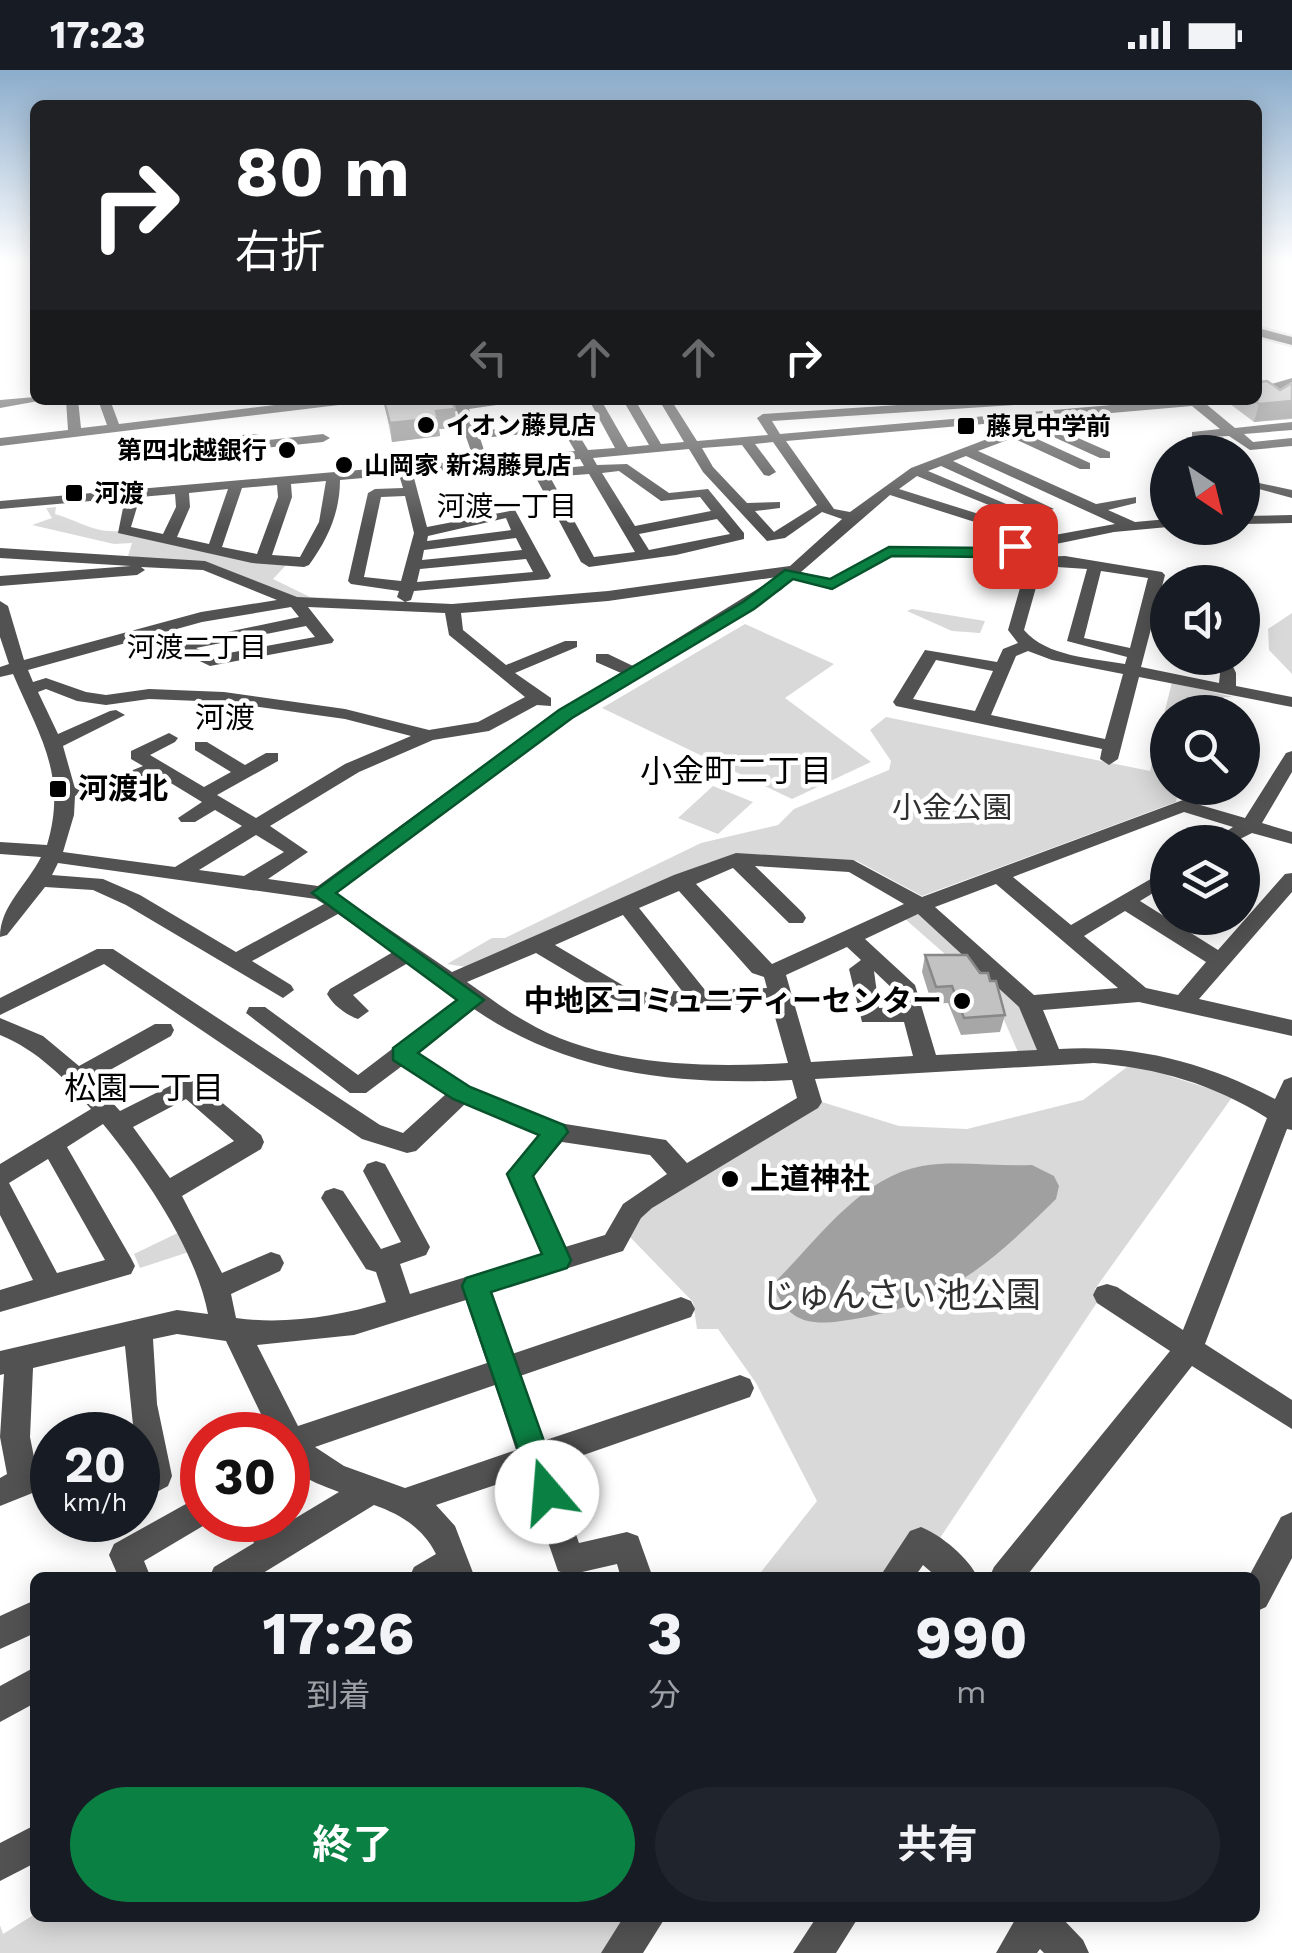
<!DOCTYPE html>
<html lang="ja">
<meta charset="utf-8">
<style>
body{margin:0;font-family:"Work Sans","Noto Sans JP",sans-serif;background:#20242c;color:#f1f3f6;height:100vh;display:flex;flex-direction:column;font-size:38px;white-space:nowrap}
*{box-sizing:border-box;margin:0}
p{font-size:32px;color:#9ea1a6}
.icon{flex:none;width:55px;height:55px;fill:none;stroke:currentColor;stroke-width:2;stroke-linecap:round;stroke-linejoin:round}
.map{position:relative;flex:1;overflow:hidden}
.panel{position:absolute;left:30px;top:1502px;width:1230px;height:350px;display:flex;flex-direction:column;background:#171b24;border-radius:15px;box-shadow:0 5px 25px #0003}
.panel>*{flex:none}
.guide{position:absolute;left:30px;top:30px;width:1232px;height:305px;border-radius:15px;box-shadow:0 5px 25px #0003;background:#202124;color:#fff;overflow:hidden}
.needle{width:65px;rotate:145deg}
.buttons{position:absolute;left:1150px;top:365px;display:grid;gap:20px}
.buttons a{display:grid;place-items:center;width:110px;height:110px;border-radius:50%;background:#171b24;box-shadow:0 5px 25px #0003;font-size:50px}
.speed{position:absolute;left:30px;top:1342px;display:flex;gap:20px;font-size:50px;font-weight:700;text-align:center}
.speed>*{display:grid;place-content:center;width:130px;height:130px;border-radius:50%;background:#171b24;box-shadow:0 5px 25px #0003;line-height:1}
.speed small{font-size:25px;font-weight:400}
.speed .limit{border:15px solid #d22;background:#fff;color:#111}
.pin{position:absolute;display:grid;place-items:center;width:85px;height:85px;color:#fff;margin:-42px;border-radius:20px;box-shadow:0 5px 15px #0006}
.me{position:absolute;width:110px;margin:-55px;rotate:342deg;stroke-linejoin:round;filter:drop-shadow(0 0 8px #0008)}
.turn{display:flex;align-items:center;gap:35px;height:210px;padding:0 40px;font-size:45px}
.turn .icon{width:130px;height:130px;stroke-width:2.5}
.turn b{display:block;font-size:70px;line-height:85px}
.lanes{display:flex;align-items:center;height:95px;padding:0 40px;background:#0003;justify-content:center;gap:50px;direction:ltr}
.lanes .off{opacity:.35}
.eta{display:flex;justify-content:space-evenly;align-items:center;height:170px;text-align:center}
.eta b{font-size:60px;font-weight:700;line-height:70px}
.cta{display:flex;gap:20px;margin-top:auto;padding:20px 40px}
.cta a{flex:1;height:115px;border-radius:60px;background:#0b8043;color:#fff;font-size:40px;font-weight:700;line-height:115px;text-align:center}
.cta a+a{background:#20242c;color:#f1f3f6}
.status{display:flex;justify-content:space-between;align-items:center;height:70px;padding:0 50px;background:#171b24;direction:ltr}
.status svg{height:28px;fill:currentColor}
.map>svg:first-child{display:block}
.green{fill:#d9d9d9}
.water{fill:#a0a0a0}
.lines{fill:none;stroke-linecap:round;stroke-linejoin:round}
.major-casing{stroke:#dbdbdb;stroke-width:5}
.minor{fill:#525252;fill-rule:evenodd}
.major{fill:#000;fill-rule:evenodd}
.wall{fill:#a7a7a7}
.shaded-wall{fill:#888}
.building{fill:#c2c2c2;stroke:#888;stroke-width:2.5}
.route{fill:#0b8043;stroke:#07532c;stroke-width:2.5}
.poi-dot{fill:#000;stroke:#fff;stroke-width:4}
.labels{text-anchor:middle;stroke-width:9;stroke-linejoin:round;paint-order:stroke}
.far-poi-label{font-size:25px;font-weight:bold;fill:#000;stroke:#fff;text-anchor:start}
.far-neighbourhood-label{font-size:28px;fill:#000;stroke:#fff}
.far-quarter-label{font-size:30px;fill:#000;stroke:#fff}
.poi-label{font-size:30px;font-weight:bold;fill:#000;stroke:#fff;text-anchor:start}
.park-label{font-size:30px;fill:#303030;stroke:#fff}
.neighbourhood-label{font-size:32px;fill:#000;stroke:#fff}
.near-park-label{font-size:35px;fill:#303030;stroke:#fff}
</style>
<div class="status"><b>17:23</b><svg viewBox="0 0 49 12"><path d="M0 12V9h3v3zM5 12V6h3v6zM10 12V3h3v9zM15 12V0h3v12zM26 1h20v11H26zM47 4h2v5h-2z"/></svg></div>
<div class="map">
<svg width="1292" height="1883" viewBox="0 0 1292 1883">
<rect width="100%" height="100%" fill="#fff"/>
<!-- green -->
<path class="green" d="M56,437L55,444C79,451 94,463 119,461L288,493L273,509L310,527L395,531L295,529L218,496L128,486L132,473L114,474L32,455L52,448L46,438Z
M912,539L985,551L980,563L952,561L907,541Z
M1292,543V604L1269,580L1268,559Z
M745,554L834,594L785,628L871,692L792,729L602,638Z
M1172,612L1233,627L1198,628L1195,642H1168V718H1179L1176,732L922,826L857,791L743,785L707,793L466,897L447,894L492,868H505L701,773L778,755L794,739L889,700L891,691L870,660L886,647L1150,701Z
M713,716L753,732L718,764L678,748Z
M917,843L1022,933L1042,981L1018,982L994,927L905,849Z
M1131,994L1233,1026L1095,1219L1102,1225L936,1474L883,1507H757L817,1431L756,1313L718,1259H697L693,1232L630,1167L645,1136L822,1032L899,1056L967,1059L1083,1030Z
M186,1159L201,1178L140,1198L134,1184Z
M35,1844V1848H630L604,1883H0V1855L3,1864Z"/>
<!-- water -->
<path class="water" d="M1032,1095L1054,1106L1059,1116L1056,1129C986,1198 941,1238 841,1251C808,1256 787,1250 774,1217L777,1210C818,1169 861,1107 922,1096C957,1090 997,1097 1032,1095Z"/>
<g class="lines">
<!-- major casing -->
<g class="major-casing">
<path id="major" d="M1258,258L1292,267V275L1258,266Z"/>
</g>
<!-- minor -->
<path class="minor" d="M1292,308V316L1258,326V318Z
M35,327V330H44L0,338V330Z
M66,330H78L81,358L107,355L98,330H110L119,354L316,330H353L347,334L0,376V368L68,360Z
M423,330H435L438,335L531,330L469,339L477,361L526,356L532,360L526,364L480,368L487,389L575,381L557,350L563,346L568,347L588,380L615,378L589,330H601L628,377L649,375L623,330H635L661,374L684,372L659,330H671L697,371L768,365L757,348L763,344L973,330H1035L1029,334L772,351L780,364L1169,330H1219L1206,334L1235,358L1292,352V360L1244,364L1253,372L1292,368V376L1250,380L1229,366L1192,368V362L1220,359L1192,336L786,371L834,439L850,442L911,398L1037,350L1110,382V388H1100L1036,359L1024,363L1090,393V399H1080L1013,368L978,381L1096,434L1136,427V433L1108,440L1135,452L1168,449V457L1114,462L1027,480L1034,487L1065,486L1162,502L1165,505L1141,597L1219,613L1220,603L1213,588H1229L1236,603V616L1292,627V637L1139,607L1118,689L1109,695L1100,689L1102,679L896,636L893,632L925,580L997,592L1003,579L1018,573L1008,560L1026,497L1013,482L991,486H892L832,520L793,509L781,520L571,648L336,823L452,902L674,805L736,783L853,790L922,827L1183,730L1245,748L1286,683L1292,681V702L1262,753L1292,762V774L1252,763L1234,772H1210L1233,757L1184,742L1013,807L1071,855L1168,799V814L1140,831L1218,880L1285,804L1292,803V822L1199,929L1292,950V966L1139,932L1043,940L1059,979C1137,974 1207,993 1275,1029L1284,1010L1292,1007V1060L1287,1059L1205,1274L1292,1330V1359L1192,1296L1025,1508H989L994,1497L1170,1281L1097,1233L1093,1225L1097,1217L1107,1214L1117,1217L1183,1260L1267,1048C1213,1014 1158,998 1094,993L815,1009L822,1032L818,1038L652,1138L641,1148L623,1181L491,1222L512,1284L681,1227L691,1231L695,1239L691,1247L520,1306L543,1371L740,1305L750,1309L754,1318L750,1327L552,1396L579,1473L627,1462L638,1466L653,1508H621L617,1494L569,1505L558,1501L525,1405L436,1435L455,1456L475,1508H409L414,1497L436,1484C423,1458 400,1444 374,1435L255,1508H209L214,1497L254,1473L243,1450H274L279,1458L339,1422C304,1408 288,1406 288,1365H271L226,1271L177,1264L153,1269L157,1334L172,1406L168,1416L138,1432V1402L141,1400L138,1365H134L125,1276L33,1298L30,1367L39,1412L35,1422L0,1436V1408L7,1404L0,1367L4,1304L0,1305V1281L177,1240L208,1244C196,1180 144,1104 103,1054L67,1077L131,1188L135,1196L131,1204L0,1242V1220L33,1210L0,1145V1094L91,1039C66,1009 37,980 0,965V948L43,966L79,996L155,954H171L174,960L171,966L92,1010L120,1041L180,1011H196L261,1065L264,1072L261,1079L182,1126L222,1203L271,1182L280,1185L284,1193L280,1201L231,1224L236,1248C285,1255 339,1246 386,1232L376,1202L366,1199L321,1128L325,1121L334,1118L343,1121L381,1179L401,1172L363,1101L367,1094L376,1091L385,1094L430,1177L426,1185L400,1194L410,1224L542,1184L507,1104L539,1065L465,1034L416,1081L407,1083L362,1069L104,894L0,945V928L97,879H113L380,1055L403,1063L446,1024L402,996L366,1023H350L246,943L249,937H265L358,1005L459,928L408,893L353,925L369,941L358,949C346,945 333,935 327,924L330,919L393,882L338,844L252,891L291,915L294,920L283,928L126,835L93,820L45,817L7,865L0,867C0,836 27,815 41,787L0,784V772L47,775C68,706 39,665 13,604L0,607V597L9,594L0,567V531L8,536L24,590L201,542L277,530L203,500L141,497L145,500L137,505L0,516V506L131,496L0,488V478L205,491L297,527L452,534L608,521L790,496L842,449L822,442L785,468L767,471L703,402L689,379L593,388L597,395L627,394L669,423L708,419L744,463V469L676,485L589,497L581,492L534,404L541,400L584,396L580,389L340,410C340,442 328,469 309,495L304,497L252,493L118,463L125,428L0,439V431L474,390L457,341L430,342ZM773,372L817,435L774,462L755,441L780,438V432L747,433L713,397L702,378L742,375L764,405L769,406L776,402L755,374ZM966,386L1115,454L1049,466L899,419L917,406L1011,444L1023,441L928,401L941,396L1042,442L1054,439L953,391ZM619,401L661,431L700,427L711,441L635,456L602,403ZM589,404L635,482L594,487L550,407ZM326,411L319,452L300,487L272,485L292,427L291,414ZM277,415L278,427L257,484L222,477L242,418ZM228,419L209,474L177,467L190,437L189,423ZM175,424L176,437L163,464L131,457L140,427ZM890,425L1031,470L991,478H889L830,510L801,502ZM717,449L730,464L649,480L639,464ZM1042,496L1087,499L1067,571L1127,587L1125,594C1092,588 1047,587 1024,560ZM1101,501L1148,508L1130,578L1084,568ZM777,507L633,596L608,584H596V592L621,603L559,640L318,816L268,809L308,782L270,756L359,702L433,670L489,661L537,635L551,636V628L515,603L577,577V571H565L506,595L463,560L461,543L608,531ZM291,537L299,547L179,572L171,577L210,596L332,573L334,570L308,537L445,543L449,565L525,627L478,652L429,660L345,639L224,622L149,619L106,625L86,622L46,608L33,612L28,600L202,552ZM306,556L315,567L212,586L196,578ZM1028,581L1052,590L1123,604L1105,669L991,645L1016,586ZM936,590L993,601L975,641L913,629ZM46,619L77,631L106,635L149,629L224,632L345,649L411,666L345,694L256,748L217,725L278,691V683H266L245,695L207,672H195V680L231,702L204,717L150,685L175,672L178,668L169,663L131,681V689L143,696L113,708L74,715L63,676L125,645L116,640L110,641L58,664L38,622ZM156,704L202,732L178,748L181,752H195L215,740L242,756L175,797L63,782L74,745L75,726L124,717ZM256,765L284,782L244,806L199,800ZM58,793L316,829L324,834L236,882L140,825L103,809L52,805ZM755,796L849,802L904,834L772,894L696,814L733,798L789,853H803L806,848L803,843ZM996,814L1118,918L1034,925L935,837ZM679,821L752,903L764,907L767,918L705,920L639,838ZM1125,841L1206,892L1178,925L1146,918L1084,866ZM918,844L1019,937L1037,980L936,985L915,915L865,869ZM623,845L682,921L640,922L629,919L555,875ZM847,877L861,890L849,899L862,952H904L913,986L811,992L786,905ZM536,883L613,929L639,938L771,933L788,993C703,998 600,996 525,951C505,940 486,925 467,912ZM874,901L897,923L900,937L879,938ZM474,939C568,1004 680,1016 792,1010L797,1028L687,1093L666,1070L559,1053L470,1017L417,983ZM186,1029L234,1071L170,1108L133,1057ZM562,1072L650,1085L667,1104L623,1134L605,1165L565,1177L533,1106ZM48,1089L105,1190L57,1203L9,1113ZM466,1230L487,1293L298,1356L257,1275L354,1265ZM495,1315L516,1380L405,1418L344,1396L315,1377Z
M254,364L259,365V371L323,364L330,368L323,372L254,379L249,378V372L194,377L187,373L194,369Z
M407,404L414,408L427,457L515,440L551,506L548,509L414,521L411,530L405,532L397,527L399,521L351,514L348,511L368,423L375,419L403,418L400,408ZM405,426L414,463L401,511L364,507L381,427ZM506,448L511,460L427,471L428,466ZM516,468L522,480L422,490L424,480ZM526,489L533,502L417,512L420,499Z
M1259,413L1292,420V428L1259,419Z
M1292,445V453L1242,454V446Z
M1210,502L1236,505L1239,512H1206L1202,507Z
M202,1425V1450H213L144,1491L151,1508H119L109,1485L114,1474Z
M1292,1442V1488L1266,1537L1255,1542V1508H1248L1281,1447Z
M921,1457C941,1465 969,1488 978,1508H938L923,1495L914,1508H879L910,1461Z
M35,1530V1563L0,1579V1546Z
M35,1597V1633L0,1652V1616Z
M35,1755V1793L0,1811V1773Z
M623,1848H665L643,1883H601Z
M816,1848H858L836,1883H793Z
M1016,1848H1062L1083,1870L1089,1883H1044L1040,1879L1037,1883H996Z"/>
<!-- major -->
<use href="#major" class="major"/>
</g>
<!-- wall -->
<path class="wall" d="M1292,313V349L1254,352L1230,334L1231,330H1258Z
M384,330L455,339L456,358L439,359L440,366L392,372Z
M925,885L980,903L1005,945L1000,962L961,965L948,933L932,934L922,902Z"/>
<!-- shaded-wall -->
<path class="shaded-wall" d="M1292,331V348L1254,352L1259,334Z
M455,339L456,358L439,359L440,366L392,372L390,353L436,341Z"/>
<!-- building -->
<path class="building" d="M1267,311L1280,320L1292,313V331L1259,334L1254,330H1258V312Z
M384,330H452L455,339L436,341L438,348L390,353Z
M925,885H967L980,903H988L990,911H996L1005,945L964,948L952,916L936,917Z"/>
<!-- sky -->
<linearGradient id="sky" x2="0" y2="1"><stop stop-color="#8baccb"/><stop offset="0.42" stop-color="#fff"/><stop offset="1" stop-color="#fff" stop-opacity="0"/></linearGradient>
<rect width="1292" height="458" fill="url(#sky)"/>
<!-- route -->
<path class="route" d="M1015,472L1022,476L1020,480L991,487L892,486L832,519L793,509L754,539L572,648L336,823L484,930L418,983L470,1017L564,1055L568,1062L533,1106L571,1190L567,1198L491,1222L562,1422L558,1432L547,1437L536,1432L462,1216L466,1208L542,1184L507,1104L539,1065L453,1029L393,990V978L457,930L312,823L559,640L743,532L785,500L830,509L889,477L991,478Z"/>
<!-- markers -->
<g class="poi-dot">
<circle cx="426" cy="355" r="10"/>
<rect x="956" y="346" width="20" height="20" rx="5"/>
<circle cx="287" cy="380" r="10"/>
<circle cx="344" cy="395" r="10"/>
<rect x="64" y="413" width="20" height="20" rx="5"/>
<rect x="48" y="709" width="20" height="20" rx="5"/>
<circle cx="962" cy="931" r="10"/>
<circle cx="730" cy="1109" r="10"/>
</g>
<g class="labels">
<!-- far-poi labels -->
<g class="far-poi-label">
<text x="446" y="364">イオン藤見店</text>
<text x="986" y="365">藤見中学前</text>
<text x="267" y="389" text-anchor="end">第四北越銀行</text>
<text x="364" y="404">山岡家 新潟藤見店</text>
<text x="94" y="432">河渡</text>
</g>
<!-- far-neighbourhood labels -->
<g class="far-neighbourhood-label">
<text x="507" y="446">河渡一丁目</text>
<text x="197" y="587">河渡二丁目</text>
</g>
<!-- far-quarter labels -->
<g class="far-quarter-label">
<text x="225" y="658">河渡</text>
</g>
<!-- poi labels -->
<g class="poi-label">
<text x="78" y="729">河渡北</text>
<text x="942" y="941" text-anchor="end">中地区コミュニティーセンター</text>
<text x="750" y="1119">上道神社</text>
</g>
<!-- park labels -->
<g class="park-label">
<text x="952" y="748">小金公園</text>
</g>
<!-- neighbourhood labels -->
<g class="neighbourhood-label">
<text x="736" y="712">小金町二丁目</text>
<text x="144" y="1029">松園一丁目</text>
</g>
<!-- near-park labels -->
<g class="near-park-label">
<text x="901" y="1237">じゅんさい池公園</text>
</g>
</g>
</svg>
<div class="buttons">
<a><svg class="needle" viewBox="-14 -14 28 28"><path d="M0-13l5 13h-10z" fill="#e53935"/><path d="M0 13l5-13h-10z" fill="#9ea1a6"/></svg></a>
<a><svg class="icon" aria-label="sound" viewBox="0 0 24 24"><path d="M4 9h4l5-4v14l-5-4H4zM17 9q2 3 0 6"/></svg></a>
<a><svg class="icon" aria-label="search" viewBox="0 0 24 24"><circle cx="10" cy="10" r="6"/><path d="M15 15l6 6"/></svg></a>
<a><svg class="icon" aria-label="layers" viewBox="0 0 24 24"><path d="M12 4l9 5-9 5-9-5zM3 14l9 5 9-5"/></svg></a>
</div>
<div class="speed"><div>20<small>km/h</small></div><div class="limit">30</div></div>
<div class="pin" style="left:1015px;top:476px;background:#d93025"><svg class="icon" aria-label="arrive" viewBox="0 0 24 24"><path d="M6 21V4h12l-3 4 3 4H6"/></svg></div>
<svg class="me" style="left:547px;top:1422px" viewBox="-20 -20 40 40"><circle r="19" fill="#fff"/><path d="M0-13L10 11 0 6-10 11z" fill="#0b8043"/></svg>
<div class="guide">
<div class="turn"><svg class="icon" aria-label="right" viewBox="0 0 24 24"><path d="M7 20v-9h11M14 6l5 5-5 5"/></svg><div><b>80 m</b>右折</div></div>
<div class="lanes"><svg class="icon off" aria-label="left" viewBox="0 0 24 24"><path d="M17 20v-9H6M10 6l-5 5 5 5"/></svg><svg class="icon off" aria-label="ahead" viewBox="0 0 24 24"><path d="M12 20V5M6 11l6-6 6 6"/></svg><svg class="icon off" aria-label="ahead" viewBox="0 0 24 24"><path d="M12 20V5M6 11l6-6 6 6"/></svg><svg class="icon" aria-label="right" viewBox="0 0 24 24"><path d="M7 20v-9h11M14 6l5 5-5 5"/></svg></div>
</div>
<section class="panel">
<div class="eta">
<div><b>17:26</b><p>到着</p></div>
<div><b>3</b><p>分</p></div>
<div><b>990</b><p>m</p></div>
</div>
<div class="cta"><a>終了</a><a>共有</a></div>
</section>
</div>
